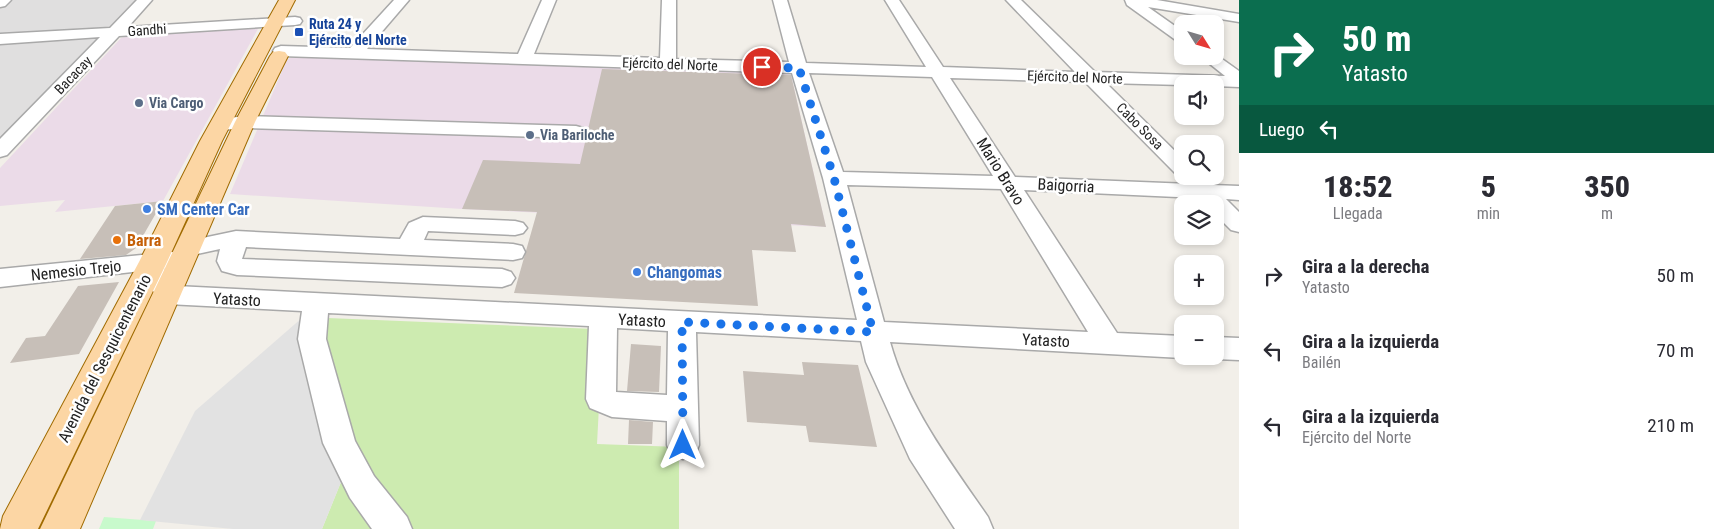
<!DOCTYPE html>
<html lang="es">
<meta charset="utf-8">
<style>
body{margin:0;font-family:"Roboto Condensed",sans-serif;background:#f7f7f7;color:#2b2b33;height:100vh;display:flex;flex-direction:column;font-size:19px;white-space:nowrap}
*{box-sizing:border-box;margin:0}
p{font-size:16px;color:#7c7c81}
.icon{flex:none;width:28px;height:28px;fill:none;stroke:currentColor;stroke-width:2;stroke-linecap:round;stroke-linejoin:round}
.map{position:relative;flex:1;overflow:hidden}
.side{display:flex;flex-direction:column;background:#fff;width:475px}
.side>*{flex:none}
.guide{background:#0b6e4f;color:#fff;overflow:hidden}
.needle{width:32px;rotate:127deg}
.tools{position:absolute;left:1174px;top:15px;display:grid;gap:10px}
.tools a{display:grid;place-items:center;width:50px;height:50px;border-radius:10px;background:#fff;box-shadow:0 2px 8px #0003;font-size:25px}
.pin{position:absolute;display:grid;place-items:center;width:42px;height:42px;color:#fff;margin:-21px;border:2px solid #fff;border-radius:50%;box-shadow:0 1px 5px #0007}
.me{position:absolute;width:55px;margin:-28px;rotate:0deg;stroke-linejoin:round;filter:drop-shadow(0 0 4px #0008)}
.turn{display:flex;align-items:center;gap:18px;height:105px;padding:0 20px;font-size:22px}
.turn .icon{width:65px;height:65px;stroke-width:2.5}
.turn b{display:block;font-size:35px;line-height:42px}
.then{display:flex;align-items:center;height:48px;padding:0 20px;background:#0003;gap:10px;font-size:19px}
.eta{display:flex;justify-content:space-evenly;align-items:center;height:85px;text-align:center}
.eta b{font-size:30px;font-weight:800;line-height:35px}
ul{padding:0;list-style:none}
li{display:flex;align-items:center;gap:15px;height:75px;padding:0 20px}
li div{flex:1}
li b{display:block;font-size:19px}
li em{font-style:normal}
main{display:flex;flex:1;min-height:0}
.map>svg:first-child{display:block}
.residential{fill:#e0dfdf}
.industrial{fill:#ebdbe8}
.grass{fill:#cdebb0}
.park{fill:#c8facc}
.parking{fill:#e2e2e2}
.building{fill:#c7bfb8}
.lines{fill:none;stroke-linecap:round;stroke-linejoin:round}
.minor-casing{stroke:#a9a9a9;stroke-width:3}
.major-casing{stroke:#a06b00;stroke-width:2}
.minor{fill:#fff;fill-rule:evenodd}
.major{fill:#fcd6a4;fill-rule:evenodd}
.route{stroke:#1a73e8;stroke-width:9;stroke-dasharray:0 16.2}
.transit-dot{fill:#1a4fb4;stroke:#fff;stroke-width:2}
.service-dot{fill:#5c6f8a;stroke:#fff;stroke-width:2}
.shop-dot{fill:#3f7fe0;stroke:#fff;stroke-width:2}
.food-dot{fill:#e8710a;stroke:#fff;stroke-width:2}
.labels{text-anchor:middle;stroke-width:5;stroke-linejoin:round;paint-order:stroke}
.far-transit-label{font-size:14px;font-weight:bold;fill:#164399;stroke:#fff;text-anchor:start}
.far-street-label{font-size:14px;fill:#222;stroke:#fff}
.far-service-label{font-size:14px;font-weight:bold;fill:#4e5e75;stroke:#fff;text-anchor:start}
.street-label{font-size:16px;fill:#222;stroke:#fff}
.shop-label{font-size:16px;font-weight:bold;fill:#366cbe;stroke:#fff;text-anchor:start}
.food-label{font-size:16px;font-weight:bold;fill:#c56008;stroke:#fff;text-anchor:start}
</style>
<main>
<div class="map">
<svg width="1239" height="529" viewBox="0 0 1239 529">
<rect width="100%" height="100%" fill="#f2efe9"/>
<!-- residential -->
<path class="residential" d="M0,0H145L0,151Z"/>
<!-- industrial -->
<path class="industrial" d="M259,27L163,201L55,212L65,200L0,206V168L121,38L128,36Z
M294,57L783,73L791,75L826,227L462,209L230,194L287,59Z"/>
<!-- grass -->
<path class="grass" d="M303,317L595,329L587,405L599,406L597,444L679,447V529H322L343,477Z"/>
<!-- park -->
<path class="park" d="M104,517L156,521L153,529H99Z"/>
<!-- parking -->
<path class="parking" d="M303,317L343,477L322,529H233L140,520L195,411Z"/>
<!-- building -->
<path class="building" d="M602,69L791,75L826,227L791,224L796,252L752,250L758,306L514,293L537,212L462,209L483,160L580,164Z
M163,201L136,248L126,255L80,259L115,206Z
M119,282L79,354L10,363L26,338L45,336L78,286Z
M631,344L661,346L659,392L627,391Z
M802,362L858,365L877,447L809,442L806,426L747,422L743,371L804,375Z
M629,420L653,422L652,444H628Z"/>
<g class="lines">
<!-- minor casing -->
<g class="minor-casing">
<path id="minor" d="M0,0H11L5,6L0,7Z
M137,0H152L128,27L295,17L300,18L302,21L300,24L295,25L119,36L7,155L0,157V139L100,37L0,44V34L110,28Z
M394,0H409L367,49L518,54L542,0H556L534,54L660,58L662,0H676V59L789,62L773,0H787L806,63L926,67L885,0H899L943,67L1075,72L1006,0H1021L1095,72L1225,76L1200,56H1215V54L1239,71V87L1215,86V84H1182V85L1106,83L1182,158V175L1175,173L1085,82L950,78L1015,177L1190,184L1192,181C1200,179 1206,179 1212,185L1239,186V200L1226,199L1239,212V232L1231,230L1215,214V204H1205L1199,198L1024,190L1117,333L1182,336V356H1187L1182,358L890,342C908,407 950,462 988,517L993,529H955L910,459L866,362L861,341L696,332L699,445L695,455L683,459L671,455L667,445V421L612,417L590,408L586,399L589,326L328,313L326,339L355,441L374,476L407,517L412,529H372L350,498L323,443L298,339L302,311L167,304L158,301L146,276L150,270L0,287V269L172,252L181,254L184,260L181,266L164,269L168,270L176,286L857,320L823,178L792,73L281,56L275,54L273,51L275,48L281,46L350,48ZM809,73L932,77L993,176L843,172ZM847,185L1001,189L1088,332L884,322ZM617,328L668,331L667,395L616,392Z
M1125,0H1157L1239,14V22L1148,7L1182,31V43L1177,41L1127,5Z
M245,116L576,126L583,128L586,132L583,136L576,138L245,128L221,130L214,128L211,124L214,120Z
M423,217L515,221L523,223L527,228L523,233L515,235L428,231L424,240L513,244L522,246L525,252L522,258L513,260L246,247L242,259L502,269L511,272L515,278L511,284L502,287L237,275L222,271L217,261L220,249L188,256L179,253L176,248L179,243L236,231L400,239L409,223Z
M1215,337L1239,338V360L1215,359L1207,356H1215Z"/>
</g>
<!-- major casing -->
<g class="major-casing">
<path id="major" d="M279,0H295L222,141L167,262L38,529H0L3,516L139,262L200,141Z
M279,51L285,52L288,56L255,122L80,529H40L235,122L270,56L273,52Z"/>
</g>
<!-- minor -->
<use href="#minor" class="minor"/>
<!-- major -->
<use href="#major" class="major"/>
</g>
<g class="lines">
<!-- route -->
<path class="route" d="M683,445L682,322L873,332L834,178L799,68L762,67"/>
</g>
<!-- markers -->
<rect class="transit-dot" x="294" y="27" width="10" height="10" rx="2.5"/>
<g class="service-dot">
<circle cx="139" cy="103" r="5"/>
<circle cx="530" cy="135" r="5"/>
</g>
<g class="shop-dot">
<circle cx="147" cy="209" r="5"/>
<circle cx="637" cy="272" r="5"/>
</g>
<circle class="food-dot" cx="117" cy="240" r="5"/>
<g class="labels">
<!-- far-transit labels -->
<g class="far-transit-label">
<text x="309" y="29">Ruta 24 y<tspan x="309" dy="16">Ejército del Norte</tspan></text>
</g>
<!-- far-street labels -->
<g class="far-street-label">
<text transform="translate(147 30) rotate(-4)" y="5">Gandhi</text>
<text transform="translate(670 64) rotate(2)" y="5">Ejército del Norte</text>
<text transform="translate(73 75) rotate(-46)" y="5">Bacacay</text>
<text transform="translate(1075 77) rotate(2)" y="5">Ejército del Norte</text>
<text transform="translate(1140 126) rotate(45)" y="5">Cabo Sosa</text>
</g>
<!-- far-service labels -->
<g class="far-service-label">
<text x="149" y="108">Via Cargo</text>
<text x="540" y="140">Via Bariloche</text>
</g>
<!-- street labels -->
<g class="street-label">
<text transform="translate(1001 171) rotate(58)" y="6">Mario Bravo</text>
<text transform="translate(1066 185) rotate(3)" y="6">Baigorria</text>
<text transform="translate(76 270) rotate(-6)" y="6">Nemesio Trejo</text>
<text transform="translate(237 299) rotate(3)" y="6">Yatasto</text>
<text transform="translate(642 320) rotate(3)" y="6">Yatasto</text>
<text transform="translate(1046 340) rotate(3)" y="6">Yatasto</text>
<text transform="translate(104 358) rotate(-63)" y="6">Avenida del Sesquicentenario</text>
</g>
<!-- shop labels -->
<g class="shop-label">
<text x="157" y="215">SM Center Car</text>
<text x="647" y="278">Changomas</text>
</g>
<!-- food labels -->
<g class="food-label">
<text x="127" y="246">Barra</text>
</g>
</g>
</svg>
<div class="tools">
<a><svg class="needle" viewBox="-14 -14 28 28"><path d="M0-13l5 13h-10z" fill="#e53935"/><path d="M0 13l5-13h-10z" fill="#7c7c81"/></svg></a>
<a><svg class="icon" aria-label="sound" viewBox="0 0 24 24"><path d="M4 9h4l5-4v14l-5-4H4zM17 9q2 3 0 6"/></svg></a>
<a><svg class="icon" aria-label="search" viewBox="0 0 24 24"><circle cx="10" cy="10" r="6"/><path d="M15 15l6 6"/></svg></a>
<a><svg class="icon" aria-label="layers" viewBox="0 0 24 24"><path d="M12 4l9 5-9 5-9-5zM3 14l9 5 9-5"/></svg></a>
<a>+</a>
<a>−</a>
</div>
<div class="pin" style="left:762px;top:67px;background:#d93025"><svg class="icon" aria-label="arrive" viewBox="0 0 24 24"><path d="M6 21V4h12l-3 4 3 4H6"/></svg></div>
<svg class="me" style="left:683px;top:445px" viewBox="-20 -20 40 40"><path d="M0-17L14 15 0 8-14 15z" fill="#1a73e8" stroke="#fff" stroke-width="4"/></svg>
</div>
<section class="side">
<div class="guide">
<div class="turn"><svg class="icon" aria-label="right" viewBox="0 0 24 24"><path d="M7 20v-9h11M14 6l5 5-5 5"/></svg><div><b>50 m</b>Yatasto</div></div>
<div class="then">Luego<svg class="icon" aria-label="left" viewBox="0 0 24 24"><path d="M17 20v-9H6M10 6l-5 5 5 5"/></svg></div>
</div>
<div class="eta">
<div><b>18:52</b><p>Llegada</p></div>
<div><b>5</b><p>min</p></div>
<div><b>350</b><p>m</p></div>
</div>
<ul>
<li><svg class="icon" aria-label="right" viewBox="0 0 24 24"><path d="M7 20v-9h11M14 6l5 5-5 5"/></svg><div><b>Gira a la derecha</b><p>Yatasto</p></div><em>50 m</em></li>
<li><svg class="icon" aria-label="left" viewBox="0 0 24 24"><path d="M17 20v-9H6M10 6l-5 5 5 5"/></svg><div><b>Gira a la izquierda</b><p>Bailén</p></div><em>70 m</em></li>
<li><svg class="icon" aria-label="left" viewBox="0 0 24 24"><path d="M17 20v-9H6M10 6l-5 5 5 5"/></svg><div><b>Gira a la izquierda</b><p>Ejército del Norte</p></div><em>210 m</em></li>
</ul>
</section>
</main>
